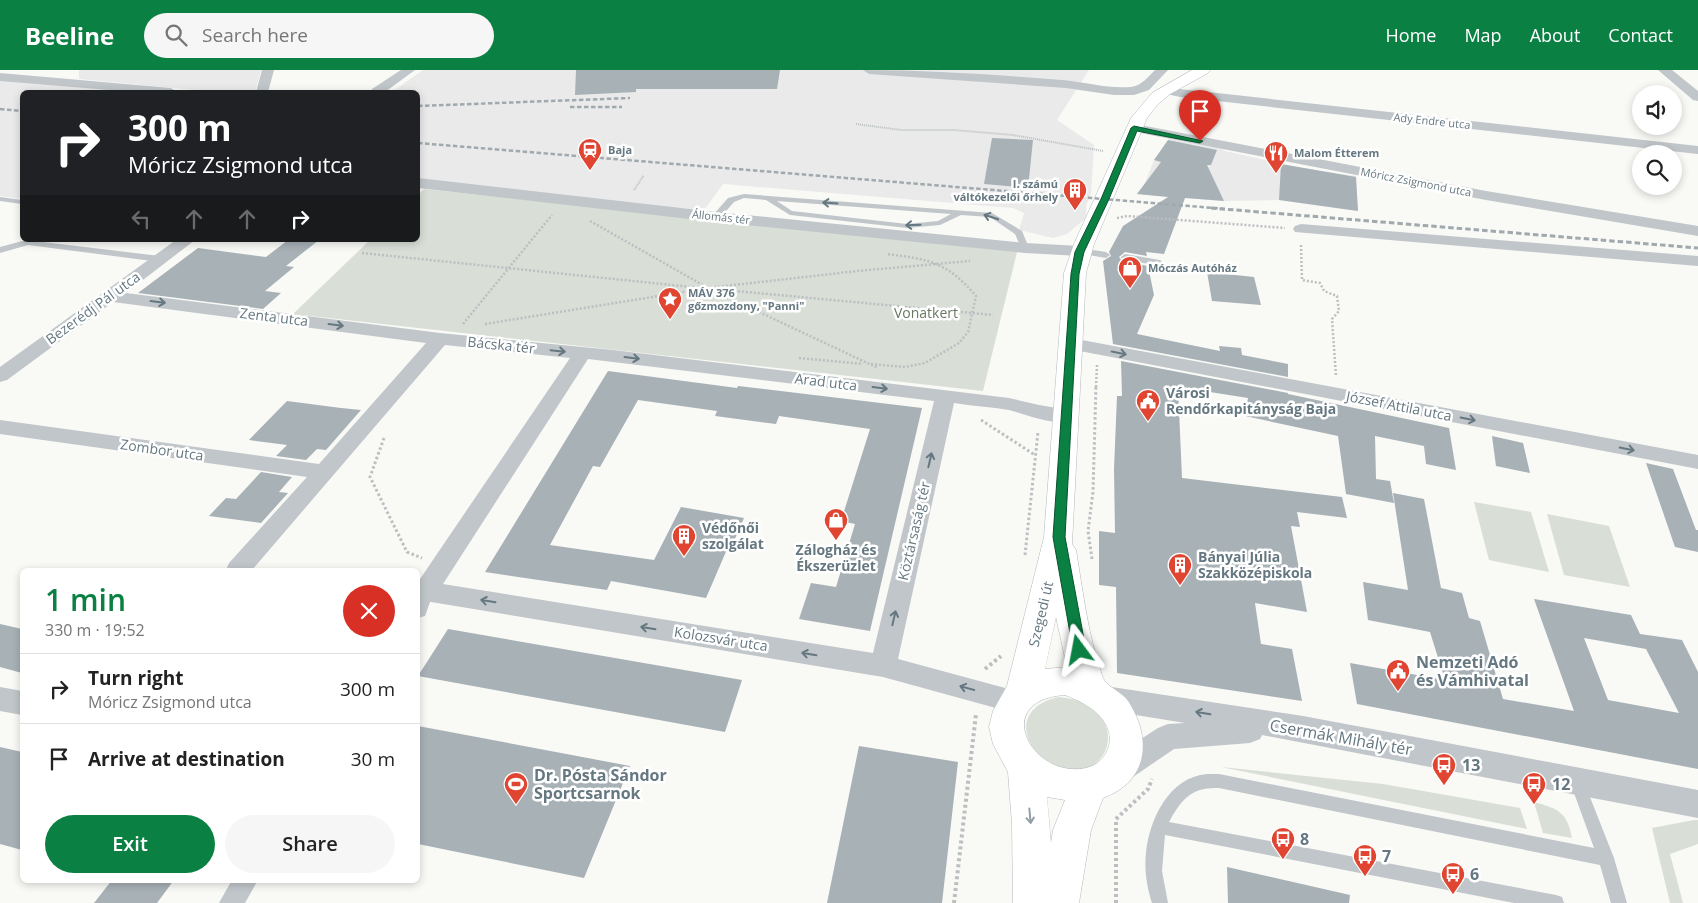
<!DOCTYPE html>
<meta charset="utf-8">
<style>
body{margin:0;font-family:"Open Sans",sans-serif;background:#f6f6f6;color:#222;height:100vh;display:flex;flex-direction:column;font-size:19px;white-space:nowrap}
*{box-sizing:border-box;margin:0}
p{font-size:16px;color:#767676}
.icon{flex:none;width:28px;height:28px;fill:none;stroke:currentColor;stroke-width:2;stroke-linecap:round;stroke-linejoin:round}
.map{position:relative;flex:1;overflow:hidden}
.details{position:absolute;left:20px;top:498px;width:400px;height:315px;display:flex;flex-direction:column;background:#fff;border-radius:8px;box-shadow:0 2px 8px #0003}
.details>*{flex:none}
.guide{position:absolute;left:20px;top:20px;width:400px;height:152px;border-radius:8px;box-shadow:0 2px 8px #0003;background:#202124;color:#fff;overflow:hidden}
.buttons{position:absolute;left:1632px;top:15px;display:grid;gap:10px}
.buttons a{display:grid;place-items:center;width:50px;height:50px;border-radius:50%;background:#fff;box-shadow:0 2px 8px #0003;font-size:25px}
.pin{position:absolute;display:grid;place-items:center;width:42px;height:42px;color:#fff;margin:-51px -21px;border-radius:50% 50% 50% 0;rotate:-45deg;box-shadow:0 0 5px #0007}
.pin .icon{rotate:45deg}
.me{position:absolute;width:55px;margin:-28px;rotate:347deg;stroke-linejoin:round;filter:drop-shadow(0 0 4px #0008)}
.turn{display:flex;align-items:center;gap:18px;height:105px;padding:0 25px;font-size:22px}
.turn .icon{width:65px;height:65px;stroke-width:2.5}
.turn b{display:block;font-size:35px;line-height:42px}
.lanes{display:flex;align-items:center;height:48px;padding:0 25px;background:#0003;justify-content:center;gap:25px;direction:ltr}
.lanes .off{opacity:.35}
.round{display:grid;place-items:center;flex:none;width:52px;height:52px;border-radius:26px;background:#f6f6f6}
.overview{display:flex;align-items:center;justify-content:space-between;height:85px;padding:0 25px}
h1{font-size:30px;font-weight:600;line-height:38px;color:#0b8043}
.cta{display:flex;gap:10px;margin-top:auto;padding:10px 25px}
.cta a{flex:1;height:58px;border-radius:30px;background:#0b8043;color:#fff;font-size:20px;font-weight:600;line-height:58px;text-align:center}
.cta a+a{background:#f6f6f6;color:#222}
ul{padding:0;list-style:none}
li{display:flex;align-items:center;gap:15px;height:70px;padding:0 25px;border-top:1px solid #e0e0e0}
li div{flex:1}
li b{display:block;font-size:19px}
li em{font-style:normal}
header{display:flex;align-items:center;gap:30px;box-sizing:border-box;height:70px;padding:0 25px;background:#0b8043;color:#fff}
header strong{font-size:24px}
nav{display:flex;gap:28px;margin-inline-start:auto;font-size:18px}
.search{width:350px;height:45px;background:#f6f6f6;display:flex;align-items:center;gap:12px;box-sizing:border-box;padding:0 18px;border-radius:28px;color:#767676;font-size:19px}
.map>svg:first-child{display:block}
.built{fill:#eaeaea}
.green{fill:#d9ded6}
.building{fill:#a7b1b6;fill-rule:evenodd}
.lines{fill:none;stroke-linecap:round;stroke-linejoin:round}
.primary-casing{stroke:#b4babd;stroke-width:1}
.path-far3{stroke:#bbbfc1;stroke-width:2;stroke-dasharray:1 1;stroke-linecap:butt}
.path-far2{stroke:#bbbfc1;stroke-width:2.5;stroke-dasharray:2 2;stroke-linecap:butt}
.path-far1{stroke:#bbbfc1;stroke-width:3;stroke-dasharray:2.5 2.5;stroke-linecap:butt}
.path{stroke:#bbbfc1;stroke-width:4;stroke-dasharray:3 3;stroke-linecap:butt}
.service{fill:#c0c6c9;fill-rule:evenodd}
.pedestrian{fill:#c0c6c9;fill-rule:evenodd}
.minor{fill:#c0c6c9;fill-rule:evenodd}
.primary{fill:#fff;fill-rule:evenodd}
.rail-far1{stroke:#a0a9ad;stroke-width:2.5;stroke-dasharray:4.5 2.5;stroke-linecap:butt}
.rail{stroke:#a0a9ad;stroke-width:3;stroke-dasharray:5.5 3;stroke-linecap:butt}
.oneway{stroke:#657881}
.oneway2{stroke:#93a0a7}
.route{fill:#0b8043;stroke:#07532c}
.labels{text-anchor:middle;stroke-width:5;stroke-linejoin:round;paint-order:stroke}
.far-street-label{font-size:11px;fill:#657881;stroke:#fff}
.far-poi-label{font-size:11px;font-weight:bold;fill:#657881;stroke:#fff;text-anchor:start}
.street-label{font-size:14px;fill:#657881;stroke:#fff}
.park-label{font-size:14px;fill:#697963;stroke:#fff}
.poi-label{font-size:14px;font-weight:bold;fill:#657881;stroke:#fff;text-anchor:start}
.near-poi-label{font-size:16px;font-weight:bold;fill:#657881;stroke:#fff;text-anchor:start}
.near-street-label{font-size:16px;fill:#657881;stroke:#fff}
</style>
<header>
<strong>Beeline</strong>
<div class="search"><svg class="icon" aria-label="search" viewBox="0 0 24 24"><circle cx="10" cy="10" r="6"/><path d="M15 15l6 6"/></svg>Search here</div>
<nav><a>Home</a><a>Map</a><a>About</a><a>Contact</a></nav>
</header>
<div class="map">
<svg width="1698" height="833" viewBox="0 0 1698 833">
<rect width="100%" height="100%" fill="#f9f9f6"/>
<!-- built -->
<path class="built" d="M79,0H261L255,22H216L79,9Z
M423,0H1089L1057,50L1094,75L1091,123L1086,136V148L1067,164L1053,168L1019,160L1024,143L1013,138L723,114L702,143L418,112V22H392Z
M0,10L64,16L141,22H22V129L0,126Z
M1169,69L1218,77L1225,81L1301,98L1356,106L1358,141L1279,130L1224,131L1137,124L1145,113L1154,90Z"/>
<!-- green -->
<path class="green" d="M424,119L1017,182L983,321L293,244L370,170H418V125Z
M1474,432L1531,442L1549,502L1489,490Z
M1547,444L1609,456L1630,517L1564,505Z
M1060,627C1138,636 1110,724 1053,694C1041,688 1032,680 1028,668C1020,644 1040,630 1060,627Z
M1221,697L1383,714L1520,738L1527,759Z
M1534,732C1559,739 1567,742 1572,768L1543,763Z
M1694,750H1698V774L1670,784L1683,833H1670L1652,758Z"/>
<!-- building -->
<path class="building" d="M576,0H780L777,19H636V22L575,25Z
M992,68L1033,70L1028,118L984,114Z
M1168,70L1217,80L1211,95H1207L1224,131L1185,128L1164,184L1146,182L1147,186L1125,182L1119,187L1122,191L1148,196L1154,225L1137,264L1220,281L1219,276L1241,278L1242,285L1288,294V307L1113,274L1103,191L1111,186L1109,182L1123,156L1168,127L1137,124L1161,92L1154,90Z
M1281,94L1356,107L1358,141L1279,130Z
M288,170H319L286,196L294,197L265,221L281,223L263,239L138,223L198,178L266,187Z
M1207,202L1254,207L1261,235L1212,231Z
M1121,291L1288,323V324L1449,358L1456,400L1426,394L1424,376L1375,366L1376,409L1390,411L1394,433L1346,424L1338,366L1245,346L1248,328L1178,317L1182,408L1342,427L1347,448L1297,442L1300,457L1291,456L1307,542L1255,533L1261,574L1292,579L1302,631L1117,603L1116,517L1099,515V461L1115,463L1114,399L1117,326H1122Z
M608,301L737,318L738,316L922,338L870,561L799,549L811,513L836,517L855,454L841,451L870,359L779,346L776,354L715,346L717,341L638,330L600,397L593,396L550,475L654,490L681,437L744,448L731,478L728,477L706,528L611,511L607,520L485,502Z
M287,331L341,338L361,340L326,380L317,379L306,390L276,386L287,375L249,370Z
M1492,366L1523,373L1530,403L1496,396Z
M1646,393L1673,399L1696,460H1698V482L1675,477Z
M261,402L292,407L279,422L288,423L261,453L209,446L226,428L236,429Z
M1393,423L1424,429L1441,518L1462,523L1469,548L1480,551L1503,629L1574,641L1534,529L1631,545L1640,564L1682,570L1698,602V699L1357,634L1350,593L1445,610L1430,562L1368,550L1363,512L1408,520ZM1584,568L1646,579L1679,643L1608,630Z
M0,554L22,559V603L0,597Z
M448,559L742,610L725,662L418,606Z
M418,656L630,696L584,808L418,774Z
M859,676L958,692L942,833H827Z
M0,677L22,682V780L0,774Z
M1227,797L1350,825L1349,833H1228Z
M112,810H174L157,833H94Z"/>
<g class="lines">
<!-- primary casing -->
<g class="primary-casing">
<path id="primary" d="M1192,0H1210L1208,3L1170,24L1157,35L1147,48L1094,174L1086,203L1072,474L1076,480C1083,522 1088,567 1103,608C1106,616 1122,622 1128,631C1152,668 1149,711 1103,728L1091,760L1079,833H1013L1012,754L1008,702L993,674L989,657L993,641L1007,616L1044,467L1064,203L1074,174L1131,48L1152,23ZM1056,547L1067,597L1045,599ZM1065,625C1079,631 1094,637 1103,650C1117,668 1108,693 1086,698C1032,710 989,630 1065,625ZM1047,727L1065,730L1053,760L1051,773Z"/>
</g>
<!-- path-far3 -->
<path class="path-far3" d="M856,54L901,60H954L1013,65L1103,81
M634,120L644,105"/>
<!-- path-far2 -->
<path class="path-far2" d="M1117,148L1127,146L1285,158
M590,151L708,218L878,298
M1301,175L1302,210L1320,213L1324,221L1337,226L1339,241L1332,249L1336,306
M362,183L701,218
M714,219L993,245
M463,254L552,145
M485,254L708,218L857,201L970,191
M799,288L863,294
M871,294L905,297L925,293L959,273L968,262L976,226C947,192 929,189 886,184
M1096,317L1097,295"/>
<!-- path-far1 -->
<path class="path-far1" d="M981,350L1035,385
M384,368L370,407L407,482L422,488
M1025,485L1038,362
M1092,489L1088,461L1093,422L1096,315"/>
<!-- path -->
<path class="path" d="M985,599L1001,586
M954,833L976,644
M1116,833V749L1148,719L1152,709"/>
<!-- service -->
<path class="service" d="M744,124L992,143L1022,161L1029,178L1028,180H1022L1015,164L990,147L961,145L940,155L907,158L790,145L766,130L744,128L734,132L719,149H713V145L728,128ZM777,131L951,144L938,151L907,154L792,141Z
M0,127L22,130V134L0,131Z
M26,170L160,186L164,189L160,192L28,175L0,183V177Z
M1080,178L1106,182L1110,185L1106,188L1077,183V179Z
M1125,184L1160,190L1164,193L1160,196L1122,189L1121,187Z
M1207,704H1219L1594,778L1570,712L1572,707L1577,705L1582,707L1584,712L1614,788L1627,833H1611L1600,795L1219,718C1192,717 1182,728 1169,752L1556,825L1562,827L1564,833H1514L1165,765L1162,801L1168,833H1152C1147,817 1144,800 1146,783C1149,750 1169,707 1207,704Z"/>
<!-- pedestrian -->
<path class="pedestrian" d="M425,514L431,516L434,521L425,546L418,548V518Z
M232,810H258L245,833H219Z"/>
<!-- minor -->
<path class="minor" d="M262,0H274L268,22H256Z
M401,0H415L385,22H371L372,19Z
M863,0C930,0 996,5 1062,10C1085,12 1108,19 1131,17C1141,16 1148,7 1155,0H1168L1149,20L1134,25H1114L1066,18L869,4Z
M1658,0H1672L1698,21V31L1693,30Z
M0,3L171,18L177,22H133L0,11Z
M1167,16L1180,19L1698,76V84L1180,27L1162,23L1161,20Z
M1135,54L1486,121L1698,156V166L1486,130L1130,61L1128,58Z
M418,108L716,142L1025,173L1080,176L1086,177L1088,181L1086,185L1080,186L1025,183L716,152L418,118Z
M1301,154L1698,186V196L1295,162L1293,159L1295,156Z
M176,170H195L126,223L440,263L613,280L1009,328L1039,335L1074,341L1077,346L1074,351C1053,356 1029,345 1009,340C991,337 972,336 954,333L898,589L1024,623L1028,631L1024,639L1014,643L883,607L425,531L418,533V512L570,288L445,275L252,500H226L229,493L307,407L0,364V350L319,394L426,273L113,232L7,310L0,312V297ZM588,289L934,331L873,583L443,514Z
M1071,268L1698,385V399L1064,278L1062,274L1064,270Z
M1105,616L1303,646L1698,720V748L1262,665L1260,669L1250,673L1174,679L1127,711L1117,714L1107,711L1102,701L1107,691L1158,658L1168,654L1185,653L1105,640L1095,636L1091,628L1095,620Z
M0,617L22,621V645L0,641Z"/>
<!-- primary -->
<use href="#primary" class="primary"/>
<!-- rail-far1 -->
<path class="rail-far1" d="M418,36L630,28
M570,37H622
M0,39L22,41
M418,73L1226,139"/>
<!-- rail -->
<path class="rail" d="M1211,138L1698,178"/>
</g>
<!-- one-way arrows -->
<defs><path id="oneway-shaft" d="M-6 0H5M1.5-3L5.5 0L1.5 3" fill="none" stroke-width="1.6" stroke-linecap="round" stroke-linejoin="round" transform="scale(1.25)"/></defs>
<g class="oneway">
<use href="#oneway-shaft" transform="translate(830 133) rotate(-176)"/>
<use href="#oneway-shaft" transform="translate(991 147) rotate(-162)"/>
<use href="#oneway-shaft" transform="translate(913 155) rotate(178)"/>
<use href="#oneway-shaft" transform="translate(158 232) rotate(7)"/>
<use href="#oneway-shaft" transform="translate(336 255) rotate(7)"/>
<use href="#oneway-shaft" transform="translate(558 281) rotate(6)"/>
<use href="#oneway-shaft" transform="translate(1119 283) rotate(11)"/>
<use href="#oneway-shaft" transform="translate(632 288) rotate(7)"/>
<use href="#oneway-shaft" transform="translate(880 318) rotate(7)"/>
<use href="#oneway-shaft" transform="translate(1468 349) rotate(11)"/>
<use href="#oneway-shaft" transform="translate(1627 379) rotate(11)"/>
<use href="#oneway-shaft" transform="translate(930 390) rotate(-77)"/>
<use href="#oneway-shaft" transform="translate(488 531) rotate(-171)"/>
<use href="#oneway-shaft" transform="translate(894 548) rotate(-77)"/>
<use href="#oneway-shaft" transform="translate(648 558) rotate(-171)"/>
<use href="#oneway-shaft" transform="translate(809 584) rotate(-171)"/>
<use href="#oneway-shaft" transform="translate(967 618) rotate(-165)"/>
<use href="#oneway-shaft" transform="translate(1203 643) rotate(-171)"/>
</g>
<use class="oneway2" href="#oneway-shaft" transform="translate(1030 746) rotate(85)"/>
<!-- route -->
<path class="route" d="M1134,56L1203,71L1200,73L1137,61L1109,129L1084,182L1079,204L1065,467L1086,580L1084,584L1079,585L1075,584L1073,580L1053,467L1071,204L1075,182L1101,129L1131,58Z"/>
<!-- icons -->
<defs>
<g id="station-pin" transform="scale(1.25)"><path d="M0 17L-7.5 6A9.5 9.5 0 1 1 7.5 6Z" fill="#df4531" stroke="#fff"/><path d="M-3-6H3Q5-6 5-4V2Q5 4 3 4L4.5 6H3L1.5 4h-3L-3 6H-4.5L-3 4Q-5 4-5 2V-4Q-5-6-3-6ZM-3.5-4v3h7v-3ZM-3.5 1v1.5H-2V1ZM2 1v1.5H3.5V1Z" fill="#fff"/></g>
<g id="restaurant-pin" transform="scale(1.25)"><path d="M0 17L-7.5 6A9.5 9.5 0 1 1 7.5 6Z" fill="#df4531" stroke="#fff"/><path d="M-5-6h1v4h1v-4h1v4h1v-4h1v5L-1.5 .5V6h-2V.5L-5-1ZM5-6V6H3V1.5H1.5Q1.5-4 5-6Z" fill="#fff"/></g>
<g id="building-pin" transform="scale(1.25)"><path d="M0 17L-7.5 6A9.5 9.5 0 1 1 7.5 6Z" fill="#df4531" stroke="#fff"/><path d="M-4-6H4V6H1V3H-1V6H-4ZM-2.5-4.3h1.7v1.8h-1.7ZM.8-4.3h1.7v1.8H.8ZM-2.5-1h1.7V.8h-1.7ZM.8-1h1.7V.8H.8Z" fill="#fff"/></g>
<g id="shop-pin" transform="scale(1.25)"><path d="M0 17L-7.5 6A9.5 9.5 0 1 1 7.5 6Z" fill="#df4531" stroke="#fff"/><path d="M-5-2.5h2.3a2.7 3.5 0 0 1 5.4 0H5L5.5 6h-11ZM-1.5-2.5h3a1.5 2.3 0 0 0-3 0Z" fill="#fff"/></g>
<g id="sight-pin" transform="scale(1.25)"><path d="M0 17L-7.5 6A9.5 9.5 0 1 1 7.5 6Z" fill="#df4531" stroke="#fff"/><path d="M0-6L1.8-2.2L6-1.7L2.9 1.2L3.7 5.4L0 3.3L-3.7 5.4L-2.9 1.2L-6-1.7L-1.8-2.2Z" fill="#fff"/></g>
<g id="civic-pin" transform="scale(1.25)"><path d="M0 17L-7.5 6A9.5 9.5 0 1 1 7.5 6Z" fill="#df4531" stroke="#fff"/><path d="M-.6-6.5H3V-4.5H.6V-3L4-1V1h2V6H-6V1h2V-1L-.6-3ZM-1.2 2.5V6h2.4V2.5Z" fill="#fff"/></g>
<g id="bus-pin" transform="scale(1.25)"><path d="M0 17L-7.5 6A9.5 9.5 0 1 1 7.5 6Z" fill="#df4531" stroke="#fff"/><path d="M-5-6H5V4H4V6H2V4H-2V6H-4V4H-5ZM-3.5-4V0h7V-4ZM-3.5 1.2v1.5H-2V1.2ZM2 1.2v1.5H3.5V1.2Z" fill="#fff"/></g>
<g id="stadium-pin" transform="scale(1.25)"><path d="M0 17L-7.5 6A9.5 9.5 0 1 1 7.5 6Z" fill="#df4531" stroke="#fff"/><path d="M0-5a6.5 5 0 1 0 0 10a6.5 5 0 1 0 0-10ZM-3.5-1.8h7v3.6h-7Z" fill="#fff"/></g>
</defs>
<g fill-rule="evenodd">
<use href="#station-pin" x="590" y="80"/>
<use href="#restaurant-pin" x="1276" y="83"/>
<use href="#building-pin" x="1075" y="120"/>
<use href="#shop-pin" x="1130" y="198"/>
<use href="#sight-pin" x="670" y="229"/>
<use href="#civic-pin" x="1148" y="331"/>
<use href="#shop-pin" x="836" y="450"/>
<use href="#building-pin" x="684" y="466"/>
<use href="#building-pin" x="1180" y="495"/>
<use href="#civic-pin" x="1398" y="601"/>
<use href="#bus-pin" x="1444" y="695"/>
<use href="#stadium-pin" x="516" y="714"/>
<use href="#bus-pin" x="1534" y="714"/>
<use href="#bus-pin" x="1283" y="769"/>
<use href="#bus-pin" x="1365" y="786"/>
<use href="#bus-pin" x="1453" y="804"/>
</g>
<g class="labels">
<!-- far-street labels -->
<g class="far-street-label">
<text transform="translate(1432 51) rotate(6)" y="4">Ady Endre utca</text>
<text transform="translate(1416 112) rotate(11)" y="4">Móricz Zsigmond utca</text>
<text transform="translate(721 147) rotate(6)" y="4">Állomás tér</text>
</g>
<!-- far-poi labels -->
<g class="far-poi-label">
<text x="608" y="84">Baja</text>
<text x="1294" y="87">Malom Étterem</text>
<text x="1058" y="118" text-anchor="end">I. számú<tspan x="1058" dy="13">váltókezelői őrhely</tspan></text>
<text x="1148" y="202">Móczás Autóház</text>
<text x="688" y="227">MÁV 376<tspan x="688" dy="13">gőzmozdony, "Panni"</tspan></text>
</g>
<!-- street labels -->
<g class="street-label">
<text transform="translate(93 238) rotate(-36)" y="5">Bezerédj Pál utca</text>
<text transform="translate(274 247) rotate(7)" y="5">Zenta utca</text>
<text transform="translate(501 275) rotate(6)" y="5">Bácska tér</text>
<text transform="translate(826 312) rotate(7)" y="5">Arad utca</text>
<text transform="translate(1399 336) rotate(11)" y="5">József Attila utca</text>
<text transform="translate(162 380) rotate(8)" y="5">Zombor utca</text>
<text transform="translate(914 461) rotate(-77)" y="5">Köztársaság tér</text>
<text transform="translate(1041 544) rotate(-77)" y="5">Szegedi út</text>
<text transform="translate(721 569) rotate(9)" y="5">Kolozsvár utca</text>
</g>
<!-- park labels -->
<g class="park-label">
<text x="926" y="248">Vonatkert</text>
</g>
<!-- poi labels -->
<g class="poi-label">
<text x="1166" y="328">Városi<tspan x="1166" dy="16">Rendőrkapitányság Baja</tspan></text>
<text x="702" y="463">Védőnői<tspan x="702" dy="16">szolgálat</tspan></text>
<text x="836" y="485" text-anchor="middle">Zálogház és<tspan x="836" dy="16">Ékszerüzlet</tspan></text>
<text x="1198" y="492">Bányai Júlia<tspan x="1198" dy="16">Szakközépiskola</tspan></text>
</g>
<!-- near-poi labels -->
<g class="near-poi-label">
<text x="1416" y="598">Nemzeti Adó<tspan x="1416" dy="18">és Vámhivatal</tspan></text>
<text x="1462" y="701">13</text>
<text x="534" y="711">Dr. Pósta Sándor<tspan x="534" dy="18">Sportcsarnok</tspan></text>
<text x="1552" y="720">12</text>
<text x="1300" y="775">8</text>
<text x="1382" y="792">7</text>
<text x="1470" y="810">6</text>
</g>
<!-- near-street labels -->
<g class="near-street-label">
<text transform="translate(1341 667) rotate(10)" y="6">Csermák Mihály tér</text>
</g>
</g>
</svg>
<div class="buttons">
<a><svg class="icon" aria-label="sound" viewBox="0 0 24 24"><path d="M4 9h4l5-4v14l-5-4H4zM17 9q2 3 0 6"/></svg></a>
<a><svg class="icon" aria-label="search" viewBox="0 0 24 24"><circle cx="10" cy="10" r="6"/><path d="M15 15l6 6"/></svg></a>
</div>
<div class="pin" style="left:1200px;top:71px;background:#d93025"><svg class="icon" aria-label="arrive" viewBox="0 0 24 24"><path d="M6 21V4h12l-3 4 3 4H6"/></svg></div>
<svg class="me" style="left:1079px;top:580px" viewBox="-20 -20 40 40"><path d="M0-17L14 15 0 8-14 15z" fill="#0b8043" stroke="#fff" stroke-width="4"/></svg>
<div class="guide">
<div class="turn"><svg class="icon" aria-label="right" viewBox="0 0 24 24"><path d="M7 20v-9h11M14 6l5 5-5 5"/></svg><div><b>300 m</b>Móricz Zsigmond utca</div></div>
<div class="lanes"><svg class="icon off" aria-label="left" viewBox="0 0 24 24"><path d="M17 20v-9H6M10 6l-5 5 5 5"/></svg><svg class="icon off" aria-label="ahead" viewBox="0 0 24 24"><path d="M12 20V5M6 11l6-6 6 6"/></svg><svg class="icon off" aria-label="ahead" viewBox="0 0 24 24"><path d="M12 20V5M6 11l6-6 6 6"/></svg><svg class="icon" aria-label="right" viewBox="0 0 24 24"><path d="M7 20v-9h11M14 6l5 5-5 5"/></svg></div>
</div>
<section class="details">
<div class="overview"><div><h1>1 min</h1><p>330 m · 19:52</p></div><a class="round" style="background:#d93025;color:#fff"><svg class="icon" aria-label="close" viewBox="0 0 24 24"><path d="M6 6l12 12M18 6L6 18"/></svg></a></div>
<ul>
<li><svg class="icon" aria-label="right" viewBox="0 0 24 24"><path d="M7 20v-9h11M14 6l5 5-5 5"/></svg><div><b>Turn right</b><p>Móricz Zsigmond utca</p></div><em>300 m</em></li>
<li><svg class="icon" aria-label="arrive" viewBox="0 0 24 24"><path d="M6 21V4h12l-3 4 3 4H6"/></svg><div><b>Arrive at destination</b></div><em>30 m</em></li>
</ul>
<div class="cta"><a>Exit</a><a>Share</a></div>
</section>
</div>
